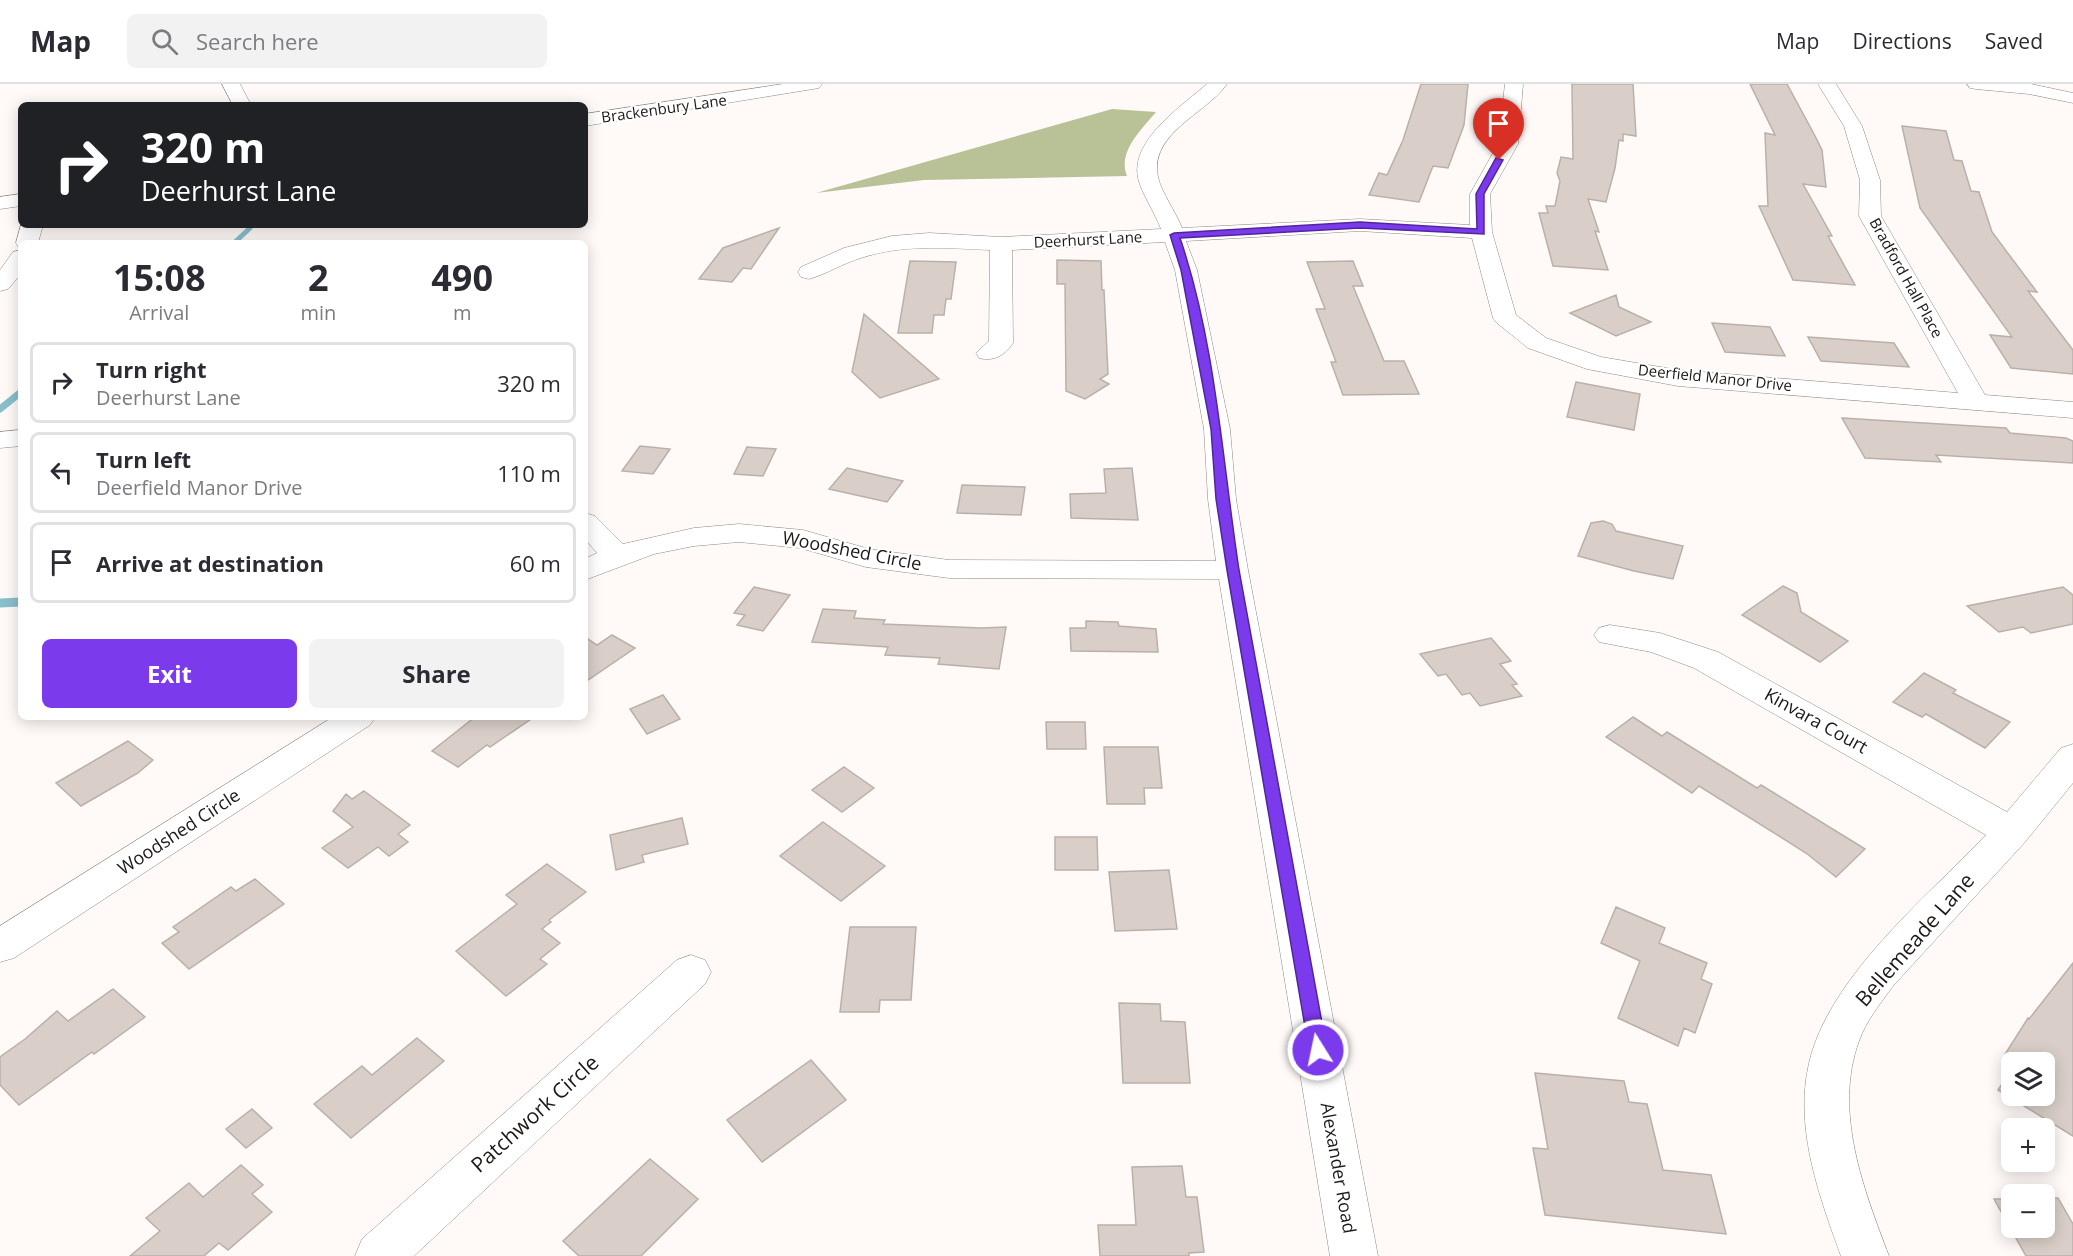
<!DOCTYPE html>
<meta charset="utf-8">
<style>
body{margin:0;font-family:"Open Sans",sans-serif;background:#f2f2f3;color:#2b2b33;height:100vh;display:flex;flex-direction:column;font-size:22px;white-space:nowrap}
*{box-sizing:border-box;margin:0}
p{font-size:20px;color:#7c7c81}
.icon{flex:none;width:33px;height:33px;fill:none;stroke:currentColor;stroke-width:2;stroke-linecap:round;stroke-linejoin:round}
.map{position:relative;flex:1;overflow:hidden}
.drawer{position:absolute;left:18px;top:156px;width:570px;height:480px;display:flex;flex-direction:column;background:#fff;border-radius:9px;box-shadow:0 3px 15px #0003}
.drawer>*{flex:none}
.guide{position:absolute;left:18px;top:18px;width:570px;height:126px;border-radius:9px;box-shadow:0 3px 15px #0003;background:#202124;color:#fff;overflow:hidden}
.fabs{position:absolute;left:2001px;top:968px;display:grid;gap:12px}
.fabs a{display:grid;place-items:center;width:54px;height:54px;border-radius:9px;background:#fff;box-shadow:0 3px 15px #0003;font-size:30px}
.pin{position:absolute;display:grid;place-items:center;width:51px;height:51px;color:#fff;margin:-62px -26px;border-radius:50% 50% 50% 0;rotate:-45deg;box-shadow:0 0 6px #0007}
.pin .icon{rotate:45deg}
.me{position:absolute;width:66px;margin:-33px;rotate:350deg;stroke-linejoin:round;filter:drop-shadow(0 0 4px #0008)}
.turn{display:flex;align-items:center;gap:21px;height:126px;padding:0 24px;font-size:27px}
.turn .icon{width:78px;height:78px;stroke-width:2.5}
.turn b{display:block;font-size:42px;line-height:51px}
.eta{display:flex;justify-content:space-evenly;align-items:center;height:102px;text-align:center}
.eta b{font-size:36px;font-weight:700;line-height:42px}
.button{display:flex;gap:12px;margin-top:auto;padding:12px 24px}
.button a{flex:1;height:69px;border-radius:9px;background:#7c3aed;color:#fff;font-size:24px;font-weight:700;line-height:69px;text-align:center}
.button a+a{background:#f2f2f3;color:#2b2b33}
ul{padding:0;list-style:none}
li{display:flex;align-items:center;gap:18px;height:81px;margin:0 12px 9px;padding:0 12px;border:3px solid #e1e1e2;border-radius:9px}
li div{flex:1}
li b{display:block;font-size:22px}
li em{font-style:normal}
header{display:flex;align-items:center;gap:36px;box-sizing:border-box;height:84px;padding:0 30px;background:#fff;border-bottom:2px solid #e1e1e2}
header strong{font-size:28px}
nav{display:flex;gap:33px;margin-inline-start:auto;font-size:21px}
.search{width:420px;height:54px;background:#f2f2f3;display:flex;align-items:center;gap:15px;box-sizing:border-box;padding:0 21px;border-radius:9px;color:#7c7c81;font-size:22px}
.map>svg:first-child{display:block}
.forest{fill:#b9c197}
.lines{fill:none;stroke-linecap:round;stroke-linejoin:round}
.stream-far2{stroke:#89bfca;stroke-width:5}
.stream-far1{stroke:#89bfca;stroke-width:7}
.stream{stroke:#89bfca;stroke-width:9}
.building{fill:#d9cfc8;stroke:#bab0a9;stroke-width:1.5}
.minor-casing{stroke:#928782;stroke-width:1}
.minor{fill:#fff;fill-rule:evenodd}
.route{fill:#7c3aed;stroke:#51269a;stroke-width:1.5}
.labels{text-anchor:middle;stroke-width:4.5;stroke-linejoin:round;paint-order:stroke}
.far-street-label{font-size:15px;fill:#1d1917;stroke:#fff}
.street-label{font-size:18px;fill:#1d1917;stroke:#fff}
.near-street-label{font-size:21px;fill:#1d1917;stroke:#fff}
</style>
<header>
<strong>Map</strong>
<div class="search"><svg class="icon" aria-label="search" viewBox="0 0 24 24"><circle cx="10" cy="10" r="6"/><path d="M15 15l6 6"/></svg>Search here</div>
<nav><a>Map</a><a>Directions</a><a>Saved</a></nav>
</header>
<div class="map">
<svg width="2073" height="1172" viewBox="0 0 2073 1172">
<rect width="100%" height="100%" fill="#fffaf7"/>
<!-- forest -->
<path class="forest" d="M1112,25L1156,28C1142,45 1117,68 1127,92L924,96L816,109Z"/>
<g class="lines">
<!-- stream-far2 -->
<path class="stream-far2" d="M234,159L250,144V141"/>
<!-- stream-far1 -->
<path class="stream-far1" d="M0,325L21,308"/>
<!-- stream -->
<path class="stream" d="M0,519L21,518"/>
</g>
<!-- building -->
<path class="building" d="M1421,0H1468L1464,41L1448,84L1433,82L1419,118L1369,111L1379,89L1387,91L1403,56Z
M1572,0H1633L1636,52L1623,50V57L1619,56L1615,84L1606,118L1588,115L1599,148L1595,147L1608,186L1553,182L1539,129H1548L1546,122H1555L1560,97L1557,89L1561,73L1573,75Z
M1750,0H1787L1814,50L1822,66L1826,103L1803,100L1832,152H1828L1855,201L1793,196L1759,122H1768L1765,49L1775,51Z
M1902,42L1946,47L1954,76L1962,77L1971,107L1979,108L1992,148L2037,208L2028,207L2073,266V290L2011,284L1990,251L2012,253L1920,124Z
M779,144L751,185L743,184L732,198L699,195L723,164Z
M1057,176L1101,177L1102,206H1104L1108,290L1100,295L1109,300L1085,315L1066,307L1065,200H1057Z
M910,177L956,178L951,215H946L944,231H934L932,249H898Z
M1353,177L1363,202H1353L1384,277H1404L1419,310L1343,311L1331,278H1336L1316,225H1325L1307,178Z
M1616,211L1619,223L1651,238L1616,252L1570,229Z
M864,230L939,295L880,314L852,288Z
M1712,239L1770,243L1785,272L1725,268Z
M1808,253L1894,259L1909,283L1821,277Z
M1576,298L1640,310L1634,346L1567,333Z
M1842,334L2006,344L2010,349L2066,354L2073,357V379L1936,371L1941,378L1865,374Z
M640,362L670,365L653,390L622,387Z
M747,363L776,365L763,392L734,390Z
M847,384L881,392L903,397L887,418L829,405Z
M1132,384L1138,436L1071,434L1070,410L1106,409L1104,385Z
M962,401L1025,403L1021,431L957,429Z
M1603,437L1612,440L1616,447L1683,462L1673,495L1634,487L1578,472L1591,439Z
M1783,502L1797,509L1801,528L1848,557L1820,578L1742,531Z
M754,503L790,511L763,547L737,541L745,531L734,529Z
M2063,503L2073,511V540L2031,549L2023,543L1999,548L1967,522Z
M823,525L856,527L854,534L885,536L883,540L981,544L1006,543L999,585L938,580L940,574L885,571L888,563L812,558Z
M1086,537L1118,538L1119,542L1156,545L1158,568L1071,567L1070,544H1086Z
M612,551L635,564L585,598V553L597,561Z
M1491,554L1511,577L1500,580L1517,600L1512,601L1522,612L1480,622L1470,609L1462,611L1446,590L1438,592L1420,570Z
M1924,589L1956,606L1953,609L2010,638L1985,664L1926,630L1922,633L1893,618Z
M663,611L680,635L647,650L630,625Z
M475,633H534L490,663L487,661L458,683L432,667Z
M1633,633L1662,652L1667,648L1757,704L1761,701L1865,765L1836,793L1806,769L1699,702L1692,709L1606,653Z
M1046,638H1085L1086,665H1047Z
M128,657L153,676L138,689L81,722L56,699Z
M1104,663H1158L1162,704H1144L1145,720H1107Z
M844,683L874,704L842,728L812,706Z
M364,707L410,741L398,750L408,758L389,772L378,763L348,784L322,764L353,743L333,727L346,710L352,715Z
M682,734L688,760L642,771L644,778L616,786L610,751Z
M823,738L885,782L841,817L780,772Z
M1055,753H1097L1098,786H1055Z
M547,780L586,808L549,836L551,838L542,845L560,859L540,875L547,880L506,912L456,867L517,820L506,811Z
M1169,786L1177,845L1115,847L1109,788Z
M255,795L284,820L189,885L162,859L179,848L173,843L231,803L236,807Z
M1616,823L1665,844L1659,859L1707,879L1701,895L1712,900L1695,949L1684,944L1678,962L1618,934L1640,877L1601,859Z
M850,843H916L911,916H880L879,928H840Z
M2073,879V1052L1998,1006L2012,985V1011H2044V978H2012V981L2002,975L2028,934L2029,935Z
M113,905L145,933L94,970L92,968L19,1021L0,1001V973L25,955L57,927L68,937Z
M1119,919L1160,920L1161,937L1185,938L1190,999H1123Z
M417,954L444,977L351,1054L314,1020L362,982L372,991Z
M811,976L846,1016L762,1078L727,1036Z
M1535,989L1624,997L1629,1018L1647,1020L1663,1086L1711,1091L1726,1150L1545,1131L1533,1064L1548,1065Z
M252,1025L272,1044L246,1064L226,1045Z
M650,1075L698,1115L641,1172H579L563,1157Z
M241,1081L263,1101L252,1110L272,1128L228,1166L219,1159L204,1172H130L160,1147L146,1134L189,1099L203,1113Z
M1182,1082L1186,1113H1197L1204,1168L1189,1169V1172H1100L1098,1141H1136L1132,1083Z
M2058,1114L2073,1140V1172H2026L1994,1115H2012V1143H2044V1115Z"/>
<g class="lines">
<!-- minor casing -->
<g class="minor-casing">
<path id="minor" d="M222,0H240L251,21H233Z
M783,0H822L819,4L813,5L585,42V30Z
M1207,0H1227C1206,30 1149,49 1158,93C1161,108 1176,128 1182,144L1360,135L1470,141V110L1498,60L1505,0H1523L1518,60L1490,110L1492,148L1516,231L1546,254L1601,273L1678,286L1958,309L1859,132L1860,96L1844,42L1818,0H1836L1862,42L1880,96L1881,132L1985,311L2073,318V334L1678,302L1587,285L1528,264L1497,239L1493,234L1472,154L1360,147L1186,157L1197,186L1230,345L1236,415L1248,486L1378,1172H1330L1219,495L949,494L866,483L800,464L739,458L694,462L654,470L585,496V475L597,469L585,455V429L595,432L623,460L694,444L739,440L803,446L869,465L949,476L1216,477L1208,415L1204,345L1175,186L1165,158L1012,166L1013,259C1005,271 994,278 979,274L976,269L989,257L990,166C946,164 903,160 861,174C843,179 827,190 809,195L801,193L798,188L801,183L844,164L892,152L929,149L1001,153L1161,145C1155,129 1141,108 1138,94C1130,56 1182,22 1207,0Z
M1967,0H2031L2073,9V19L2029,10L1976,5L1970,4Z
M21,110V122L0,125V113Z
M21,141H43L38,159H21L19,164L16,159Z
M21,166V190L8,205L0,207V186L13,168Z
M21,346V362L0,364V348Z
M1610,541L1660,549L1718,568L2007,728L2061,664L2073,660V699L2025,758L1893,902C1880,920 1866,937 1859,957C1833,1028 1864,1106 1889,1172H1841C1820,1114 1795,1047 1808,984C1825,896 1926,814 1986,751L1694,584L1651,568L1599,558L1594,551L1599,544Z
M333,633H375L370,641L14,874L0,878V842Z
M691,871L705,876L711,888L705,900L414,1172H355L362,1155L677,876Z"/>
</g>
<!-- minor -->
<use href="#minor" class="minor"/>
</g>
<!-- route -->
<path class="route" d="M1496,74L1503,76L1484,110V150L1360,144L1180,154C1216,260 1222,375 1239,486L1327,966L1324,971L1318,974L1311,971L1309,966L1227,486L1216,415L1211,345L1181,186L1170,151L1174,149L1360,138L1477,145L1476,110Z"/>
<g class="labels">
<!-- far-street labels -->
<g class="far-street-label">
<text transform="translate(664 25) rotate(-8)" y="5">Brackenbury Lane</text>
<text transform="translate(1088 156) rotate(-3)" y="5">Deerhurst Lane</text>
<text transform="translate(1906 194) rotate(61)" y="5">Bradford Hall Place</text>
<text transform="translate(1715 294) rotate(6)" y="5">Deerfield Manor Drive</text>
</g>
<!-- street labels -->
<g class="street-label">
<text transform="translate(852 467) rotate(11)" y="6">Woodshed Circle</text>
<text transform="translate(1816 637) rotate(29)" y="6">Kinvara Court</text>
<text transform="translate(179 748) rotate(-33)" y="6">Woodshed Circle</text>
<text transform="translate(1338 1084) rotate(80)" y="6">Alexander Road</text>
</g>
<!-- near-street labels -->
<g class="near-street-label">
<text transform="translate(1915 856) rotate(-49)" y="7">Bellemeade Lane</text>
<text transform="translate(535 1030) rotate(-42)" y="7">Patchwork Circle</text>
</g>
</g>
</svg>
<div class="fabs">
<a><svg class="icon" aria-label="layers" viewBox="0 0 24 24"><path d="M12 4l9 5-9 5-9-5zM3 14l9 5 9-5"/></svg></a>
<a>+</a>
<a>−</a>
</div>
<div class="pin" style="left:1499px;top:76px;background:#d93025"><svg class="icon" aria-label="arrive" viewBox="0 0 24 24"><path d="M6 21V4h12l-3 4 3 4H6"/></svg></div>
<svg class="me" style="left:1318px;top:966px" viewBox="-20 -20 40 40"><circle r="17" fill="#7c3aed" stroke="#fff" stroke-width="3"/><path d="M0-11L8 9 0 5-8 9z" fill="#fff"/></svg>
<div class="guide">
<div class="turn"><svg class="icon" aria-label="right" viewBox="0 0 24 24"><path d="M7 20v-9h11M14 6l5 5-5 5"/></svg><div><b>320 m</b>Deerhurst Lane</div></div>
</div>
<section class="drawer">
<div class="eta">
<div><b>15:08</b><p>Arrival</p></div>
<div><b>2</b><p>min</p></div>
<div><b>490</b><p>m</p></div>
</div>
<ul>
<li><svg class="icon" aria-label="right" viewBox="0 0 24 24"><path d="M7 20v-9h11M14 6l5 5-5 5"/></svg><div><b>Turn right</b><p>Deerhurst Lane</p></div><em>320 m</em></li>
<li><svg class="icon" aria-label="left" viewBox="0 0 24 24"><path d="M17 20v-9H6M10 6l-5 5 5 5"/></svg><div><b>Turn left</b><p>Deerfield Manor Drive</p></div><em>110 m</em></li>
<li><svg class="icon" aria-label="arrive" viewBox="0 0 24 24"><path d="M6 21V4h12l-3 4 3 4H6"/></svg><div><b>Arrive at destination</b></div><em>60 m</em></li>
</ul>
<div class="button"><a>Exit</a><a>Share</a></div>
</section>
</div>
